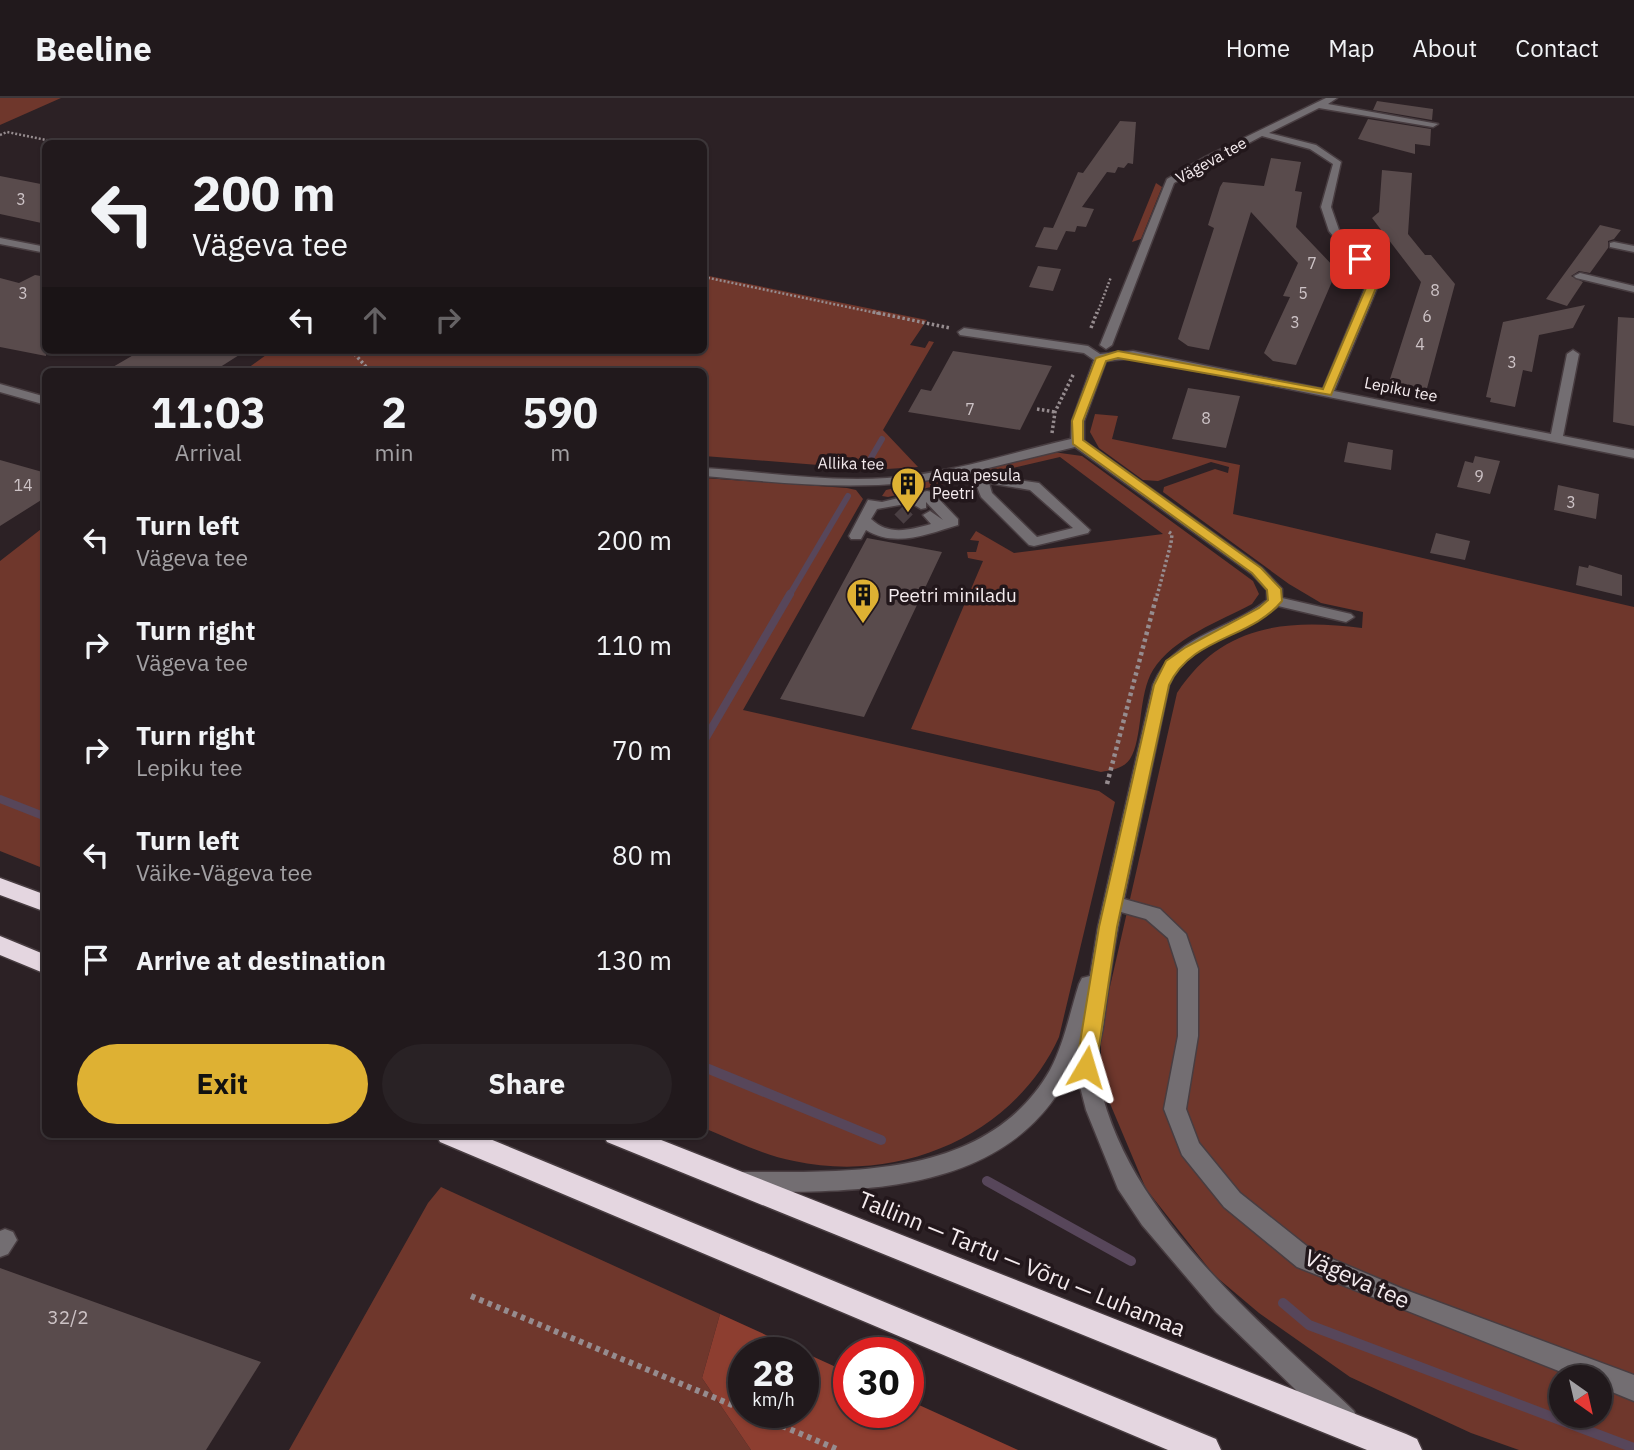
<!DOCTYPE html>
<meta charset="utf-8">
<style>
body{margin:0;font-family:"IBM Plex Sans",sans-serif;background:#292225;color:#f1f3f6;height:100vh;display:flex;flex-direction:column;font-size:26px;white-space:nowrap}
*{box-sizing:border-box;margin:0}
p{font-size:23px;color:#a2a0a3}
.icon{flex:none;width:38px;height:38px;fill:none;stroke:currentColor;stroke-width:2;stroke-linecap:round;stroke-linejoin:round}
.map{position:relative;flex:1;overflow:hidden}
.side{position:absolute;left:42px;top:270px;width:665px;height:770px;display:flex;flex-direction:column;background:#21191c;border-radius:10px;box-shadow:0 2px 5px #0004,0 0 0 2px #3e383b}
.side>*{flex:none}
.banner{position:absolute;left:42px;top:42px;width:665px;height:214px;border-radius:10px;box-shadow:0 2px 5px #0004,0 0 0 2px #3e383b;background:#21191c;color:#f1f3f6;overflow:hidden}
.needle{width:46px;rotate:146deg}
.buttons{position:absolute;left:1549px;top:1267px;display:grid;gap:14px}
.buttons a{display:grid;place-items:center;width:63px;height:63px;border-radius:50%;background:#21191c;box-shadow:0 2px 5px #0004,0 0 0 2px #3e383b;font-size:35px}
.speed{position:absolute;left:728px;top:1239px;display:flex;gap:14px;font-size:35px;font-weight:700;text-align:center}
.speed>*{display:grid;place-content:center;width:91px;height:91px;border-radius:50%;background:#21191c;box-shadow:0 2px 5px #0004,0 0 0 2px #3e383b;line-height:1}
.speed small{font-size:18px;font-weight:400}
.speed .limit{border:10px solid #d22;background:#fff;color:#111}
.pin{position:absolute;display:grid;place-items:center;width:60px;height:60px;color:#fff;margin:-30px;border-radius:14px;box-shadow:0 4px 10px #0006}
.me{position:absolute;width:77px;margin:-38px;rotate:7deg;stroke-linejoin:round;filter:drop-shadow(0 0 5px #0008)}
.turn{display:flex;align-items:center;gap:24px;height:147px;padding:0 35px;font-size:32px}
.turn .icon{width:91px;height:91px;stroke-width:2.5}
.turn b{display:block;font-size:49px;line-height:60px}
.lanes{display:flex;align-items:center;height:66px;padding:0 35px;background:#0003;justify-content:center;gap:35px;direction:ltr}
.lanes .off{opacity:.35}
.eta{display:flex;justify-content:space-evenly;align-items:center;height:119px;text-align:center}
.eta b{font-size:42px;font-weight:700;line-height:49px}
.action{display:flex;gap:14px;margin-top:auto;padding:14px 35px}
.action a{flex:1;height:80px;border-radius:42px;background:#deb133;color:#111;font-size:28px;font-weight:700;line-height:80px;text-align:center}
.action a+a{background:#292225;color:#f1f3f6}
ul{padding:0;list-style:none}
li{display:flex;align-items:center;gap:21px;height:105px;padding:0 35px}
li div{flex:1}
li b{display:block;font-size:26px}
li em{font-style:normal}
header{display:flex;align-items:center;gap:42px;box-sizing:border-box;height:98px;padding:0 35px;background:#21191c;border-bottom:2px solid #3e383b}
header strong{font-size:33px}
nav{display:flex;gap:38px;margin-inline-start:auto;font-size:24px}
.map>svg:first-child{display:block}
.green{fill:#6f372c;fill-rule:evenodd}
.forest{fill:#8d3e30;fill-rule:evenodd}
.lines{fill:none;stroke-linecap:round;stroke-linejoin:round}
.stream-far2{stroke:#57465a;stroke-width:6}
.stream-far1{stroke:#57465a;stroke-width:8}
.stream{stroke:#57465a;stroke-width:10}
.building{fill:#594b4c}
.minor-tunnel{stroke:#4a3f43;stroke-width:13;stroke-dasharray:13 7;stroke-linecap:butt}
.minor-casing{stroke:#483d41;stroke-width:3}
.highway-casing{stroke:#483d41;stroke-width:3}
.path-far3{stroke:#968c8f;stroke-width:2.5;stroke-dasharray:2 2;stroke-linecap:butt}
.path-far2{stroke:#968c8f;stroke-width:3.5;stroke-dasharray:2.5 2.5;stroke-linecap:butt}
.path-far1{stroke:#968c8f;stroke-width:4.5;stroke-dasharray:3.5 3.5;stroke-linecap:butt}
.path{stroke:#968c8f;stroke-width:6;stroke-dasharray:4.5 4.5;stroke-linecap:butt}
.minor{fill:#736e72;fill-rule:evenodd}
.highway{fill:#e4d6e0;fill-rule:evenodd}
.route{fill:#deb133;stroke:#907321;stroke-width:2}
.labels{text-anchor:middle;stroke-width:7;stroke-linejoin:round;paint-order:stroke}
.far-street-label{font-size:16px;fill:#f4ebee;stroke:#22171b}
.number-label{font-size:16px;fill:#cdc3c6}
.far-poi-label{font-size:16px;fill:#f4ebee;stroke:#22171b;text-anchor:start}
.poi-label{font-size:19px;fill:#f4ebee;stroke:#22171b;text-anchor:start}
.near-number-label{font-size:19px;fill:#cdc3c6}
.near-street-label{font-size:23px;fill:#f4ebee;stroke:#22171b}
</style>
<header>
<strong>Beeline</strong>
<nav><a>Home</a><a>Map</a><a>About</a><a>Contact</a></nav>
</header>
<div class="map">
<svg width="1634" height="1352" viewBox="0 0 1634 1352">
<rect width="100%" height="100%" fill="#2c2125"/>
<!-- green -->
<path class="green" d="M0,0H61L0,27Z
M1156,85L1162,89L1141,141L1132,144Z
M704,177L927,222L910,247L925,250L929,243L934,244L883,332L918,369L856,373L831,368L704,358V273H244L273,252H704Z
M1095,316L1118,318L1112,341L1240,367L1233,416L1634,509V1352H1519L1471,1335L1350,1279L1259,1215L1214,1177L1146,1091L1106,996L1101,973V944L1109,893L1177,595C1222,526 1286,521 1362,530L1363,514L1321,505L1289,486L1163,394L1164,389L1215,371L1228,375L1229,369L1211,364L1158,383L1143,382L1099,350L1090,334ZM1561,1279H1600V1318H1561Z
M1053,354L1082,358L1253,483L1259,496L1252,506C1220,523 1173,540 1153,572C1138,596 1143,641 1130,661C1123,671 1112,672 1101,674L911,631L983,463L968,460L967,454H976L979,443L970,442L976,433L1014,455L1163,436L1060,359L888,399L882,398L886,392Z
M704,380L847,390L856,392L863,401L743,612L1099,693L1115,704L1059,939C1014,1038 899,1086 794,1063C763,1057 733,1042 704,1030Z
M45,428V771L0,753V463Z
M441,1089L720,1216L702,1280L751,1352H289L428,1105Z"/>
<!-- forest -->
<path class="forest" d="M720,1216L849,1275V1314H908V1302L1018,1352H751L702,1280ZM744,1255H803V1314H744Z"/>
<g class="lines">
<!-- stream-far2 -->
<path class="stream-far2" d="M865,370L882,341
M789,498L848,398"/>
<!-- stream-far1 -->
<path class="stream-far1" d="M704,643L790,496
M0,701L46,719"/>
<!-- stream -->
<path class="stream" d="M704,969L881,1042
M987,1083L1131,1163
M1283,1205L1309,1227L1634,1350"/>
</g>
<!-- building -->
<path class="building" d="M1377,3L1433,11L1432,22L1373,12Z
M1368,21L1431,31L1430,48L1415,46V56L1358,41Z
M1120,23L1136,24L1133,66L1128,65L1124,70L1118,69L1115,75L1107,74L1082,109L1094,111L1086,129L1077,128L1075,134L1066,133L1057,152L1035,149L1044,129L1053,130L1078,74L1083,75Z
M1271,60L1301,64L1295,93L1302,94L1296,129L1337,172L1296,267L1273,263L1264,255L1290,199L1283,198L1298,165L1251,114L1209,252L1188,248L1178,241L1214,130L1208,127L1220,89L1223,84L1264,88Z
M1382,72L1412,75L1408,136L1425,157H1431L1455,186L1426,294L1399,289L1390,281L1421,184L1372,120L1379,114Z
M0,78L46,87V126L0,116Z
M1600,127L1621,132L1614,141L1608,143V150L1590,175L1579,173L1571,178L1583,184L1567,208L1546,201Z
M1038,168L1061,171L1053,193L1029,189Z
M35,177L46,179V258L0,249V180L19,185Z
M1585,207L1573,230L1539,237L1532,274L1523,272L1515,309L1490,304L1491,300L1486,299L1503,224Z
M1618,219L1634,220V328L1613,324Z
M142,252H247L214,273H106Z
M953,253L1052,268L1020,332L908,314L921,291L931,293Z
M1188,290L1240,298L1226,350L1172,341Z
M1348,344L1393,352L1391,372L1344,364Z
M1475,358L1500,363L1490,396L1457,389L1465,363L1473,365Z
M0,362L46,375V399L0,428Z
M1558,387L1599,396L1596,421L1554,412Z
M1436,435L1470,443L1465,462L1430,455Z
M867,440L942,454L864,619L780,601Z
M1589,467L1622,477V498L1576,487L1579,468L1588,470Z
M0,1170L261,1264L206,1352H0Z"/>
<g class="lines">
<!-- minor-tunnel -->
<path class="minor-tunnel" d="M899,412L909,422"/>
<!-- minor casing -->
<g class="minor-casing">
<path id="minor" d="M1326,0H1337L1328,6L1438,26L1433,29L1319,10L1269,35L1316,47L1341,64L1331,109L1339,132L1378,175L1377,190L1334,293L1551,336L1567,256L1573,252L1579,256L1563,338L1634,352V360L1133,260L1106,263L1084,323V343L1262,470L1282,491V500L1351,516L1354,519L1346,524L1278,508C1243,537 1188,543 1169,587L1124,801L1160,811L1186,836L1198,871V938L1186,1011L1199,1045L1240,1095L1313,1153L1403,1191L1634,1277V1303L1600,1289V1279H1574L1297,1169L1224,1109L1182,1057L1164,1011L1178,938V871L1168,840L1146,821L1121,814C1113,852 1108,891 1103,929C1101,942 1095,959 1097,971C1118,1110 1258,1221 1354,1313L1358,1322L1354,1331L1345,1335L1336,1331L1216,1214L1142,1127L1118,1091L1086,1012L1075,969L1077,958C1022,1097 867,1094 742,1094L734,1091L731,1084L734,1077L742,1074C850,1074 988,1081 1050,972C1064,946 1070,914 1079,886L1082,880L1090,878L1098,829L1153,587C1175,535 1228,534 1267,502V492L1252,476L1075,349L980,372L984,377L1039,385L1090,432L1088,435L1034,448L1029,447L981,399L974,381L967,375C876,396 795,386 704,378V370C765,374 825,384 887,380C949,376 1009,355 1071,341L1072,323L1094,262L1084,255L960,237L958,234L964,230L1088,248L1100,256L1133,253L1323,291L1365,190L1366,176L1329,133L1321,109L1333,66L1310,51L1262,38L1174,85L1112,247L1106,251L1100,247L1167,81L1205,59ZM989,385L1030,392L1073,430L1037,439L992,395Z
M0,140L46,149V155L0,146Z
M1614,144L1634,148V154L1610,149V145Z
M1580,175L1634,188V194L1576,180L1574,178Z
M0,286L46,299V307L0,294Z
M927,393L932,394L958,421V427C928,436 895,450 866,432L861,441H851L849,438L868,402L882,404ZM926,404L943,422L930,413L923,417L931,426C909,432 889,438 871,421L877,411L911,405L921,411L926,410Z
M5,1131L13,1134L17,1142L8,1156L0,1159V1133Z"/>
</g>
<!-- highway casing -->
<g class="highway-casing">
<path id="highway" d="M0,780L46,797V814L0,797Z
M0,838L46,857V876L0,857Z
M436,1036H478L1216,1341L1221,1352H1168L440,1044Z
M603,1036H646L1406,1336L1417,1341L1422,1352H1367L607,1044Z"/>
</g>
<!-- path-far3 -->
<path class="path-far3" d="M0,37L7,34L66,46
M704,179L881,216
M1097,216L1111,179"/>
<!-- path-far2 -->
<path class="path-far2" d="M873,214L950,230
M1091,230L1097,214
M351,252L370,273
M1037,311L1055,314
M1052,335L1055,314L1074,275
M1157,498L1171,445L1172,436L1169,434"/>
<!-- path-far1 -->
<path class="path-far1" d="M1107,686L1157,496"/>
<!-- path -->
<path class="path" d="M471,1198L744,1312
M749,1314L839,1352"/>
<!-- minor -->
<use href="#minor" class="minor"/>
<!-- highway -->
<use href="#highway" class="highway"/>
</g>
<!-- route -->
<path class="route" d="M1360,158L1377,175L1376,190L1331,297L1118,260L1106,263L1083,323V342L1261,470L1281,491L1282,503C1251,541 1191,539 1169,587L1117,829L1096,969L1093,975H1079L1076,969L1099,829L1154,587L1166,563L1186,549L1259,510L1268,502L1267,492L1252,475L1073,346L1072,323L1096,260L1118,253L1323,291L1366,190L1367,176L1355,161Z"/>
<!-- icons -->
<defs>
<g id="building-pin" transform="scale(1.75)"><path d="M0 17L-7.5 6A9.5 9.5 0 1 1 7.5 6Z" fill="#deb133" stroke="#22171b"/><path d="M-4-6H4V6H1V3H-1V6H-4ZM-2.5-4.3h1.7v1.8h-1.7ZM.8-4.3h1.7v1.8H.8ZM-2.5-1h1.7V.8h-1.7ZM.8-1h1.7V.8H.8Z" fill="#111"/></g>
</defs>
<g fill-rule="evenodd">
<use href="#building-pin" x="908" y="386"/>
<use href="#building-pin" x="863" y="497"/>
</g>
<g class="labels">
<!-- far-street labels -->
<g class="far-street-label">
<text transform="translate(1211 62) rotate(-29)" y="6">Vägeva tee</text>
<text transform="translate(1401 291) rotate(11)" y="6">Lepiku tee</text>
<text transform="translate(851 365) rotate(1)" y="6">Allika tee</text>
</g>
<!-- number labels -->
<g class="number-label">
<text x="21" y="107">3</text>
<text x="1312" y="171">7</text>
<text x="1435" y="198">8</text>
<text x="23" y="201">3</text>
<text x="1303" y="201">5</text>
<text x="1427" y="224">6</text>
<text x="1295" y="230">3</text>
<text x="1420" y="252">4</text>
<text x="1512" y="270">3</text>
<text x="970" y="317">7</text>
<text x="1206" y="326">8</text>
<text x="1479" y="384">9</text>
<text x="23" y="393">14</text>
<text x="1571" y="410">3</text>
</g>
<!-- far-poi labels -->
<g class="far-poi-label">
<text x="932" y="383">Aqua pesula<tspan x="932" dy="18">Peetri</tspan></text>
</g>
<!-- poi labels -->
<g class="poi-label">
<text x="888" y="504">Peetri miniladu</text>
</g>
<!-- near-number labels -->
<g class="near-number-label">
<text x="68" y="1226">32/2</text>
</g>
<!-- near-street labels -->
<g class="near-street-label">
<text transform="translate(1022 1166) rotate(22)" y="8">Tallinn — Tartu — Võru — Luhamaa</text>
<text transform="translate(1357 1181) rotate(24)" y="8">Vägeva tee</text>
</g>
</g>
</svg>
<div class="buttons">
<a><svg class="needle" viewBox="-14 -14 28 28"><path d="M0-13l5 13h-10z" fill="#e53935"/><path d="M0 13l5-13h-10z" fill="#a2a0a3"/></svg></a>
</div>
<div class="speed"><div>28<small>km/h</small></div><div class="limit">30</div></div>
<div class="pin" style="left:1360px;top:161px;background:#d93025"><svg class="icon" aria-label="arrive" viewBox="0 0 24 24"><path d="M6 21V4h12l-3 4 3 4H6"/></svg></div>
<svg class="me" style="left:1086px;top:969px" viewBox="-20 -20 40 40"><path d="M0-17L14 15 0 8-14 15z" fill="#deb133" stroke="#fff" stroke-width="4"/></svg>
<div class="banner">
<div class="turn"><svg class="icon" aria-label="left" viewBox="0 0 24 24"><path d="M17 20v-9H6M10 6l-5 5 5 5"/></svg><div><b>200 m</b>Vägeva tee</div></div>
<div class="lanes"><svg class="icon" aria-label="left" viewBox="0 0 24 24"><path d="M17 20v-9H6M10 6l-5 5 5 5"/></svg><svg class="icon off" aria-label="ahead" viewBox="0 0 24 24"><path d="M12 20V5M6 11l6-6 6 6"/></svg><svg class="icon off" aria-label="right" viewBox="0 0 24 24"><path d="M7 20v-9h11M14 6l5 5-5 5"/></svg></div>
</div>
<section class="side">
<div class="eta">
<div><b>11:03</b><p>Arrival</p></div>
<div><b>2</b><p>min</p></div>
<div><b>590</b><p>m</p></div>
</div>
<ul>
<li><svg class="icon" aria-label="left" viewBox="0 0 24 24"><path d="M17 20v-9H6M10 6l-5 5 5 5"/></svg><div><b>Turn left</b><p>Vägeva tee</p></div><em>200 m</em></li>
<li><svg class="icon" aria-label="right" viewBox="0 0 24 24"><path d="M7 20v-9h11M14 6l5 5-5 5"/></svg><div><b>Turn right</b><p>Vägeva tee</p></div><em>110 m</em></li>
<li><svg class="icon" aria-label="right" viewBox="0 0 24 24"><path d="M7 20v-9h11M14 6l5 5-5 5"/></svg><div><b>Turn right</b><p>Lepiku tee</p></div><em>70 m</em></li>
<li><svg class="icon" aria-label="left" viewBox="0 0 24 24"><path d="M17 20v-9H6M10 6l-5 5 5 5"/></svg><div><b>Turn left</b><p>Väike-Vägeva tee</p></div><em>80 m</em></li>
<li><svg class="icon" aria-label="arrive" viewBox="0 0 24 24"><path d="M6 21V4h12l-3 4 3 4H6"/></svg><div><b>Arrive at destination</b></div><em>130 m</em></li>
</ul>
<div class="action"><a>Exit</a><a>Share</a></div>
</section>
</div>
